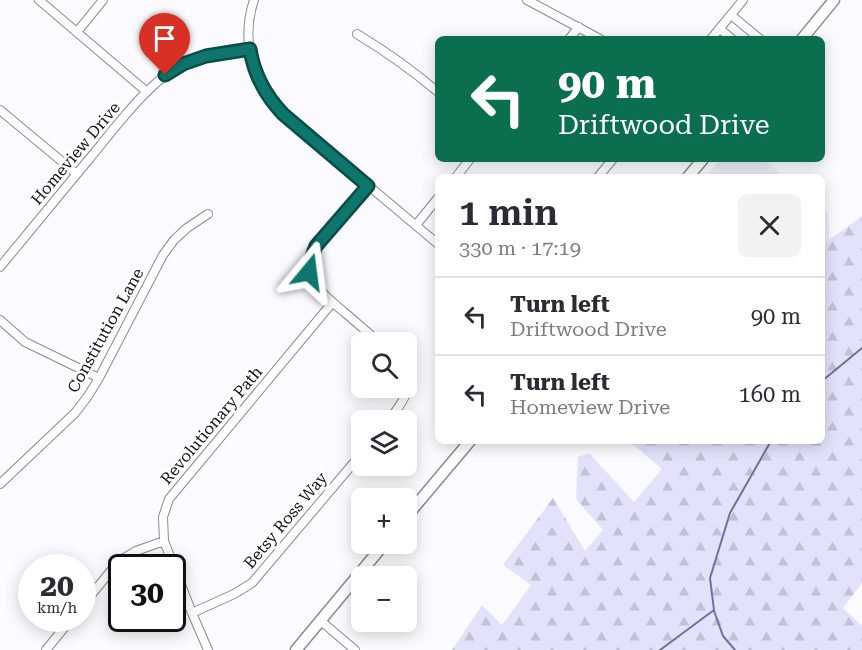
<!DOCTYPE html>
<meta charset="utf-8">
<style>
body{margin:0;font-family:"Roboto Serif",serif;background:#f2f2f3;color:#2b2b33;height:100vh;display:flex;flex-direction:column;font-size:22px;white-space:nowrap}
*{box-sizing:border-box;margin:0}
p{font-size:20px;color:#7c7c81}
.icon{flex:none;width:33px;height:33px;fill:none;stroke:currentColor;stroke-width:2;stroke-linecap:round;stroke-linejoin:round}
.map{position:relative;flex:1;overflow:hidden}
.drawer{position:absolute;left:435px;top:174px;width:390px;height:270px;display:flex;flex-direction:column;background:#fff;border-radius:9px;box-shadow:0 3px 15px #0003}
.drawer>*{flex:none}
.hud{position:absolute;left:435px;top:36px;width:390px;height:126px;border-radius:9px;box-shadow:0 3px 15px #0003;background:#0b6e4f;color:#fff;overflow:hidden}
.controls{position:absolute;left:351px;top:332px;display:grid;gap:12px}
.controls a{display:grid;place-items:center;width:66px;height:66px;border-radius:9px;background:#fff;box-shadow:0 3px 15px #0003;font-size:30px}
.speed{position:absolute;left:18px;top:554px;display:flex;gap:12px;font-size:30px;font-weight:700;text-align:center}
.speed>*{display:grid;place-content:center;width:78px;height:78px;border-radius:50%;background:#fff;box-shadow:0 3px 15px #0003;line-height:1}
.speed small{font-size:15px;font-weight:400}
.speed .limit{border:3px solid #111;border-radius:9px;background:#fff;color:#111}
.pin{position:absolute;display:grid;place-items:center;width:51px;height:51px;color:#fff;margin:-62px -26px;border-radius:50% 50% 50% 0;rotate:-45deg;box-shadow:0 0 6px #0007}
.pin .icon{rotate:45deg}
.me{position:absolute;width:66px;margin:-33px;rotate:16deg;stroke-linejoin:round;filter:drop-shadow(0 0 4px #0008)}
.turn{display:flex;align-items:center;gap:21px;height:126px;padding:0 24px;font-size:27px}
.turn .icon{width:78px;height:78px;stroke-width:2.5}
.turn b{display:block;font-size:42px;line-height:51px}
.round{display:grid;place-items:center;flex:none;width:63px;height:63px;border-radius:9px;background:#f2f2f3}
.headline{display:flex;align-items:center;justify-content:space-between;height:102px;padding:0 24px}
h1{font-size:36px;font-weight:600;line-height:45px}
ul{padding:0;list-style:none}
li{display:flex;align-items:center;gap:18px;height:78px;padding:0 24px;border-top:2px solid #e1e1e2}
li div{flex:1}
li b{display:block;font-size:22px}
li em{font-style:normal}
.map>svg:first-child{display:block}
.built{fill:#ecedf8}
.forest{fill:url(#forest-firs)}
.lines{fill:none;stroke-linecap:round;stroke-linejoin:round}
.stream{stroke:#706fa3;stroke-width:2}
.minor-casing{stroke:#898a94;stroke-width:10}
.tertiary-casing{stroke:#898a94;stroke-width:13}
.minor{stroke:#fff;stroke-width:8}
.tertiary{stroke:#fff;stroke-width:10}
.route-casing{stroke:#0a4d48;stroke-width:15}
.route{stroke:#0f766e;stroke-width:10}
.labels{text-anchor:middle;stroke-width:6;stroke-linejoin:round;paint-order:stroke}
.street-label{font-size:16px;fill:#101114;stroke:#fff}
</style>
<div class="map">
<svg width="862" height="650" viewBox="0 0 862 650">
<defs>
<pattern id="forest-firs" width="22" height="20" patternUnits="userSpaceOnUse" patternTransform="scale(1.5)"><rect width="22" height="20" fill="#e2e3fb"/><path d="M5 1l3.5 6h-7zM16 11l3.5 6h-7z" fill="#c1c2d6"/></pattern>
</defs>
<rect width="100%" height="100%" fill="#fafaff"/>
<!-- built -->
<path class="built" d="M720,159H763L785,177H706Z
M822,208L828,213L829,240L822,248Z"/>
<!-- forest -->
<path class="forest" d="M862,216V583L843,608L862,626V650H452L482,605L502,625L531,585L503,565L553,498L585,551L603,530L576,499L578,457L589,453L634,502L662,469L629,441H822V248L829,240Z"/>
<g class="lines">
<!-- stream -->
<path class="stream" d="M822,381L862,348
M714,611L723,636L735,650
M660,650L714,610L710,578L730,513L771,441"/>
<!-- minor casing -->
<g class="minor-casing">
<path id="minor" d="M39,0L147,92
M254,0C240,42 253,83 283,114L438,244
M527,0L600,39
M731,15L760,39
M720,29L732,39
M77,32L103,0
M357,34C385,51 412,70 438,92
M569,39L579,27
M711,39L743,0
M0,110L77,174
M456,177L470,159
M598,177L613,159
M368,185C351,205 332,224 317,245C296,274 323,295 344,312C356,322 367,332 379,342
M416,225L438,198
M0,267C30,231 60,194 90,158C114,129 150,80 183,64C204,54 227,52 250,49
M0,320L25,342L99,378
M389,420C399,407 414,389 406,372
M0,484L75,413L88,396L99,378L163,255L174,240L187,228L208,214
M82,606L119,561L136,551L164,541
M192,613L234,594L252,583L362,453
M321,621L355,650
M46,650L72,618
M208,650L192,613L164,541L163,517L169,499L332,303"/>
</g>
<!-- tertiary casing -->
<g class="tertiary-casing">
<path id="tertiary" d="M802,39L834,0
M688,177L703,159
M406,517L470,441
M296,650L385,543"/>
</g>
<!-- minor -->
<use href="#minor" class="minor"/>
<!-- tertiary -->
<use href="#tertiary" class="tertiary"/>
</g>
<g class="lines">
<!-- route casing -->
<g class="route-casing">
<path id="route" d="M165,75L183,64L206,56L250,49C254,75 265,95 283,114L368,186L316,246L309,264V272"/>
</g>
<!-- route -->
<use href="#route" class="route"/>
</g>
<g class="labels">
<!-- street labels -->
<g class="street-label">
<text transform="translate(75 153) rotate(-50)" y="6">Homeview Drive</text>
<text transform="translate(105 330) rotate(-61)" y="6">Constitution Lane</text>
<text transform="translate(211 425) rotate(-50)" y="6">Revolutionary Path</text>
<text transform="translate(285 520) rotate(-50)" y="6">Betsy Ross Way</text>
</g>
</g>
</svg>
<div class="controls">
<a><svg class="icon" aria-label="search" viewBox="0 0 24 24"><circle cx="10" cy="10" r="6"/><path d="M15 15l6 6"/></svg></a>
<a><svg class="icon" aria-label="layers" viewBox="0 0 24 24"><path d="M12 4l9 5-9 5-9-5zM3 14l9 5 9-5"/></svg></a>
<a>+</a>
<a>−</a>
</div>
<div class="speed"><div>20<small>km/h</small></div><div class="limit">30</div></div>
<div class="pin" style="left:165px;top:75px;background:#d93025"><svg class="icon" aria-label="arrive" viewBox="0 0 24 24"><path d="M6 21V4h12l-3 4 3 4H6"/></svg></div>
<svg class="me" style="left:309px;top:272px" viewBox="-20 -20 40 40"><path d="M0-17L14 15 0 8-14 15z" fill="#0f766e" stroke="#fff" stroke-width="4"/></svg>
<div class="hud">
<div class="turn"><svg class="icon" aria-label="left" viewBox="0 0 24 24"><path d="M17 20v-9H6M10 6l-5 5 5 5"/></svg><div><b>90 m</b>Driftwood Drive</div></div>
</div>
<section class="drawer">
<div class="headline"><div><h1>1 min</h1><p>330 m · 17:19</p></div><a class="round"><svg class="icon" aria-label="close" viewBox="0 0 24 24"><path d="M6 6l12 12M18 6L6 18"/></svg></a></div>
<ul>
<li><svg class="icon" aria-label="left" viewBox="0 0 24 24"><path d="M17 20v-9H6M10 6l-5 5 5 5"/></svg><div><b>Turn left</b><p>Driftwood Drive</p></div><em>90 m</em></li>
<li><svg class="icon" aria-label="left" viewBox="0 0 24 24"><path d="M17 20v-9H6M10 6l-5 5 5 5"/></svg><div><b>Turn left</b><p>Homeview Drive</p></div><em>160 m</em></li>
</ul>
</section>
</div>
